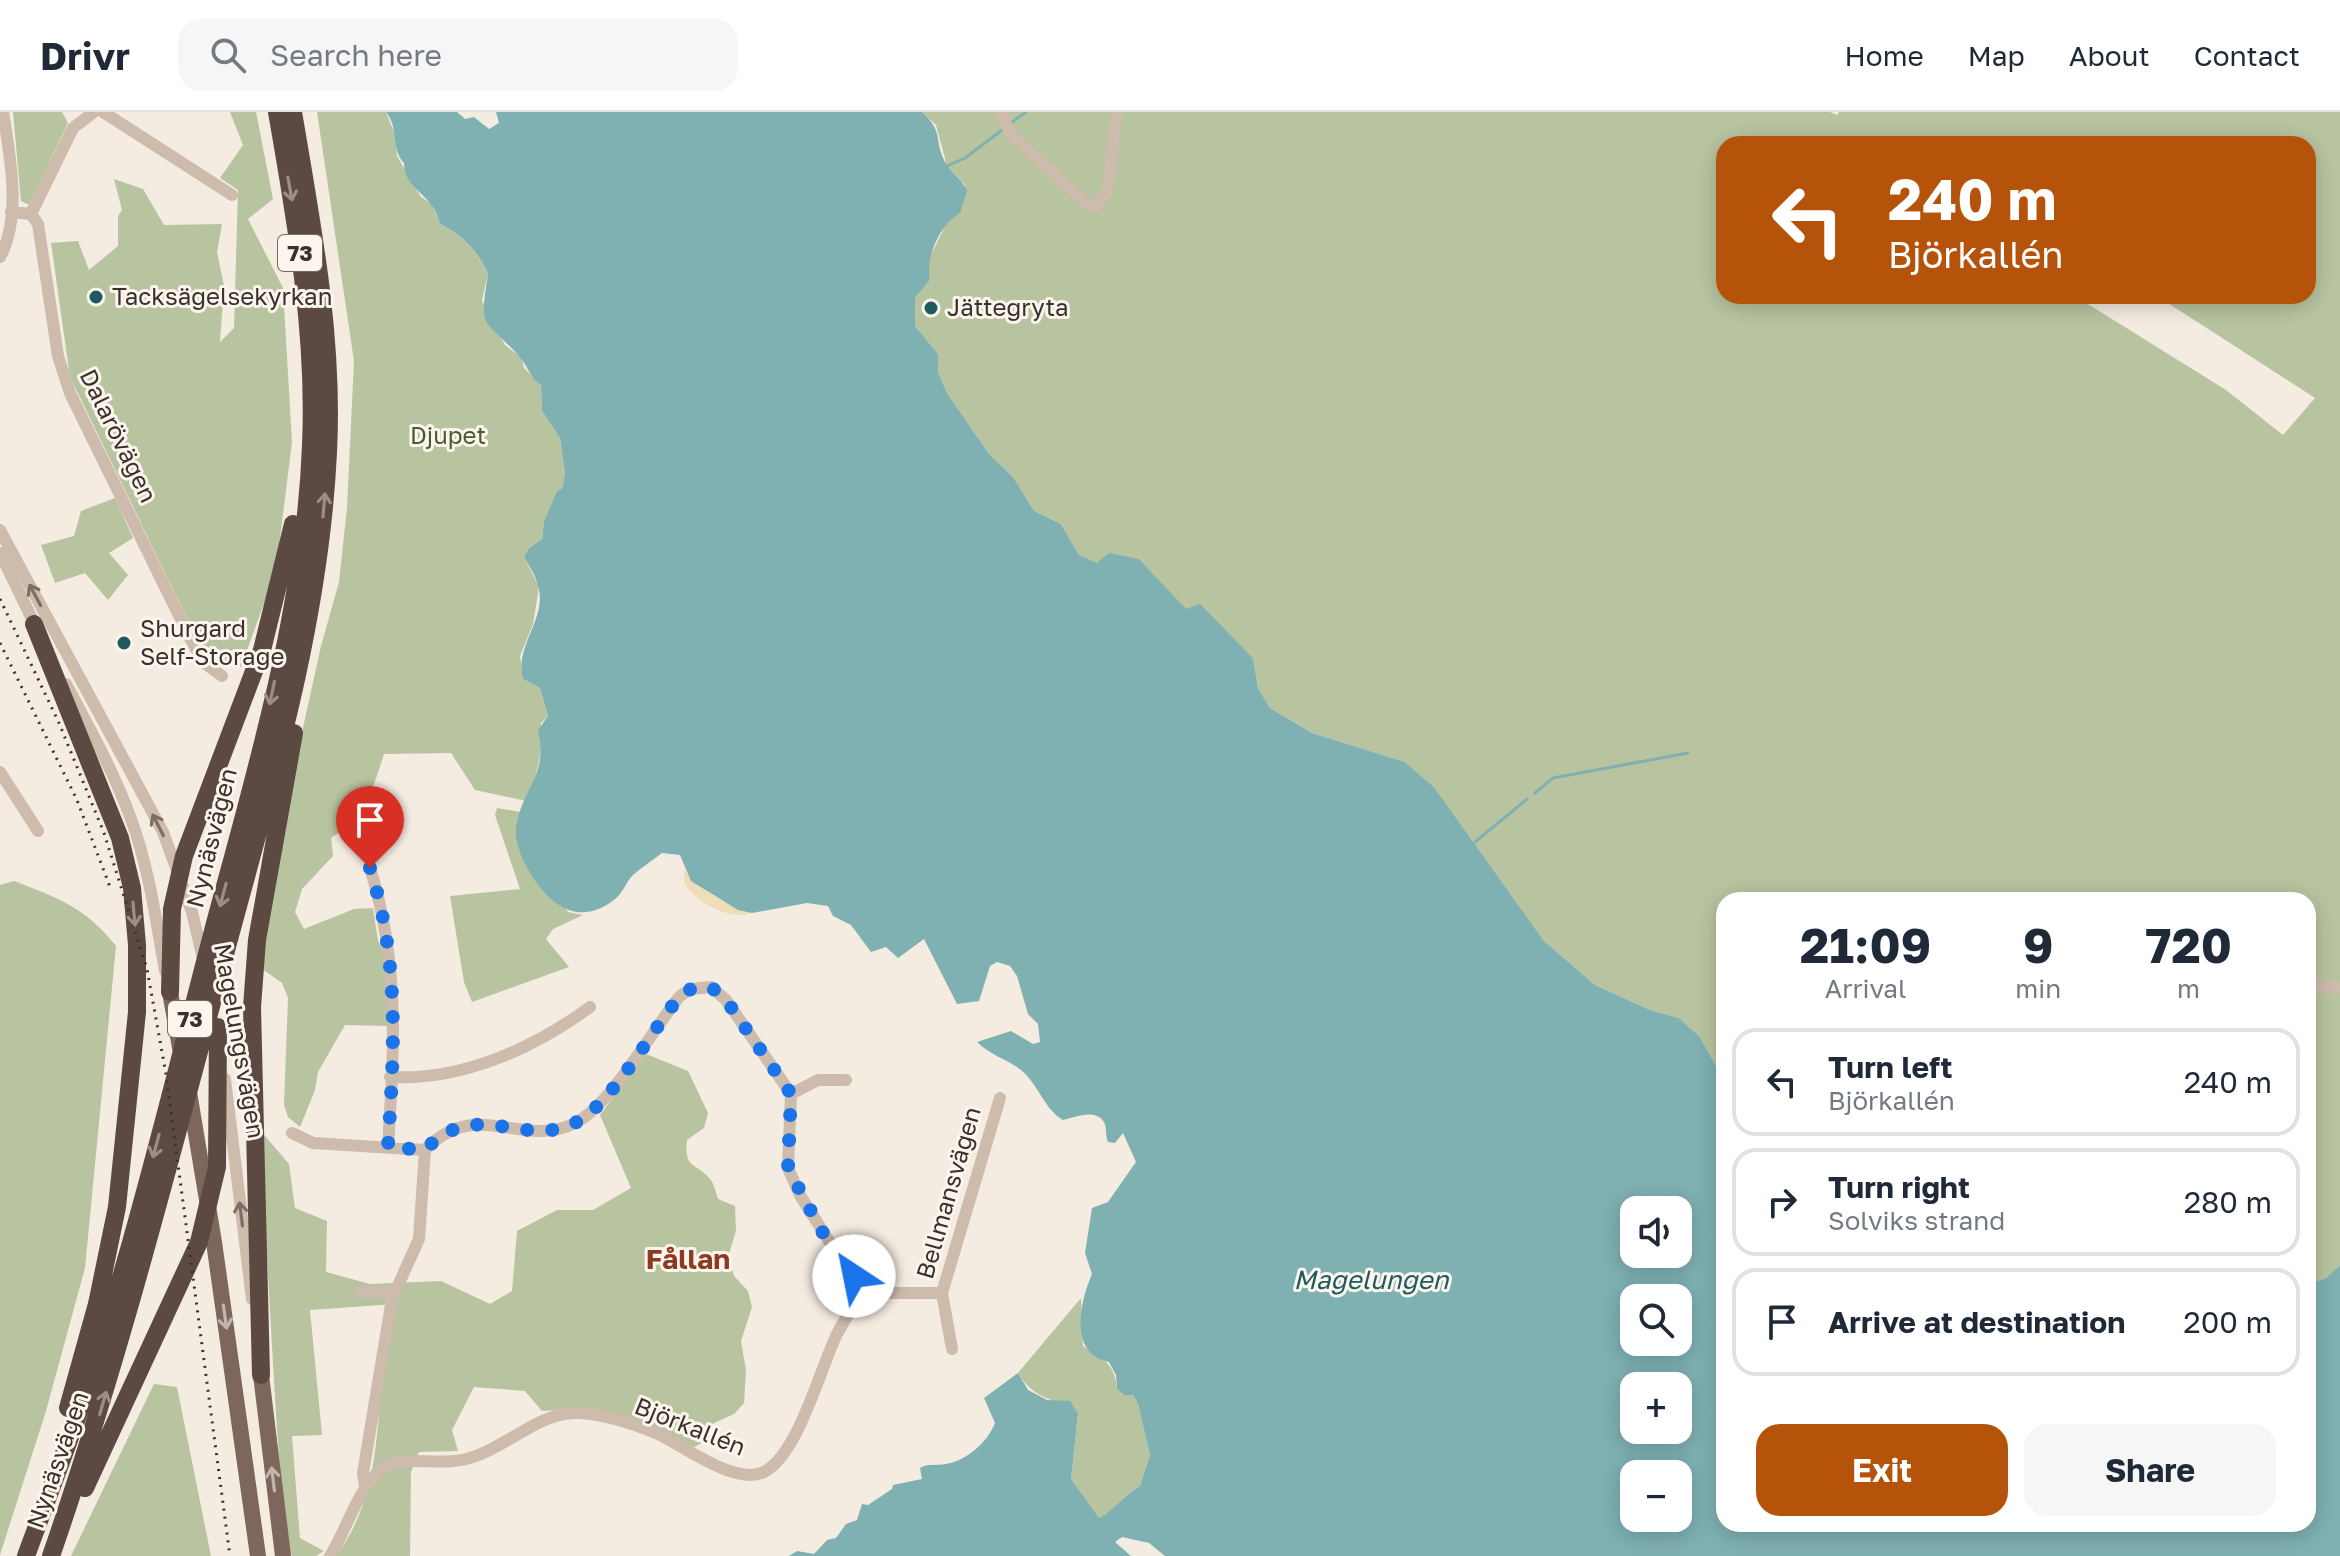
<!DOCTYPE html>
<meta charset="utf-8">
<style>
body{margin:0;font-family:"Golos Text",sans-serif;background:#f6f6f7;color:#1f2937;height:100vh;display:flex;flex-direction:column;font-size:30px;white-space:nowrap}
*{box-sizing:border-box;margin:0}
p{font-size:26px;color:#747a83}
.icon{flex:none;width:44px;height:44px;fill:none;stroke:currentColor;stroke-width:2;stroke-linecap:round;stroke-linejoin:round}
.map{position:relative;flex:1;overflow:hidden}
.drawer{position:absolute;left:1716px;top:780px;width:600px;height:640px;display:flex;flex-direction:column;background:#fff;border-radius:24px;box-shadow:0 4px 20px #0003}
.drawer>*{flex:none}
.banner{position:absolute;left:1716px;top:24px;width:600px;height:168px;border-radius:24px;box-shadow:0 4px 20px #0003;background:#b45309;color:#fff;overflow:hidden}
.controls{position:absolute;left:1620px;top:1084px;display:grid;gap:16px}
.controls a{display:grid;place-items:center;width:72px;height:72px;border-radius:16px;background:#fff;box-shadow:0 4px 20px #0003;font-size:40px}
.pin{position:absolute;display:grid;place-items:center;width:68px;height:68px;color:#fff;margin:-82px -34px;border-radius:50% 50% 50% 0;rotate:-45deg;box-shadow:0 0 8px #0007}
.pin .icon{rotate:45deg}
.me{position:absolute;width:88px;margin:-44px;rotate:326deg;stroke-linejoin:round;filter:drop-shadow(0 0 6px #0008)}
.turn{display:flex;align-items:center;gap:28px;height:168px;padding:0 40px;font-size:36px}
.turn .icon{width:104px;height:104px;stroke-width:2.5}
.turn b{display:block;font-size:56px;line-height:68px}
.eta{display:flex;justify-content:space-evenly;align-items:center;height:136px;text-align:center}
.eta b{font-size:48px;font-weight:700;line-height:56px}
.action{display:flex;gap:16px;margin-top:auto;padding:16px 40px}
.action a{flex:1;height:92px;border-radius:24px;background:#b45309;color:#fff;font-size:32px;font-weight:700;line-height:92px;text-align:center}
.action a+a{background:#f6f6f7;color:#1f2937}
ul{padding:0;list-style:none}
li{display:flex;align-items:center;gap:24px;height:108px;margin:0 16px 12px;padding:0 24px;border:4px solid #e0e1e3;border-radius:24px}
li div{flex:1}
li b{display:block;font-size:30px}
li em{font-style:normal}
header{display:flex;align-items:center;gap:48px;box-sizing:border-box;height:112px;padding:0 40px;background:#fff;border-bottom:2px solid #e0e1e3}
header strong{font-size:38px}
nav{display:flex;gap:44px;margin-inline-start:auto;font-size:28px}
.search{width:560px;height:72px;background:#f6f6f7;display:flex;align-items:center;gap:20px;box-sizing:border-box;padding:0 28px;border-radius:24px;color:#747a83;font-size:30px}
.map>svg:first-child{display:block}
.green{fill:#b8c4a0;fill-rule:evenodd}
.sand{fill:#efdcb8}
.water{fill:#7fb0b2;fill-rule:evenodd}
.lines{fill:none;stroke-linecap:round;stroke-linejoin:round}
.stream{stroke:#7fb0b2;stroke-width:3}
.minor{stroke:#cdbbac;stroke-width:12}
.major{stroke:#7d675c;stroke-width:16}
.highway{stroke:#5c4a42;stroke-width:18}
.rail{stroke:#3b302b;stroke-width:3;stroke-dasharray:2 6;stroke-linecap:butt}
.oneway{stroke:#9c8e87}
.oneway2{stroke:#7d6f65}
.oneway3{stroke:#c2b5ac}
.route{stroke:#1a73e8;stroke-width:14;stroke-dasharray:0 25.2}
.poi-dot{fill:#1f5a5e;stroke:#fbf5ee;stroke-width:3}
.labels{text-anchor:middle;stroke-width:6;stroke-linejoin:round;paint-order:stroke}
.shield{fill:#fbf5ee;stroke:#756b66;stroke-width:2}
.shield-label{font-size:22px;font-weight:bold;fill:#3b302b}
.poi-label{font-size:24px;fill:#3b302b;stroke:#fbf5ee;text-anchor:start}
.street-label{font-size:24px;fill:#3b302b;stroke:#fbf5ee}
.park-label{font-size:24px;fill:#4a5a2e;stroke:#fbf5ee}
.water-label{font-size:26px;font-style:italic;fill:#1f5a5e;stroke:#fbf5ee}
.quarter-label{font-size:28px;font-weight:bold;fill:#8c3b22;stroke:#fbf5ee}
</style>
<header>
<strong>Drivr</strong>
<div class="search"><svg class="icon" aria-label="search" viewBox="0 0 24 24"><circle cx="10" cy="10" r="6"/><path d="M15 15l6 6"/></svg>Search here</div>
<nav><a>Home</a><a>Map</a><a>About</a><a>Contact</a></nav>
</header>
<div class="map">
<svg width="2340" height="1444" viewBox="0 0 2340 1444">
<rect width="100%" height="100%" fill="#f4ebe1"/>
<!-- green -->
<path class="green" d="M13,0H62L68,11L29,93L21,89Z
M230,0H256L273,87L248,107L283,176L292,330L276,458L241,555L206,545L70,265L51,131L78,129L89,158L118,134V104L122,98L114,67L143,77L164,113L222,112L217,140L224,174L220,230L234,216L238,78L220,66L243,33Z
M317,0H386L396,25L397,44L421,85L432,92L440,112C463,123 476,139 488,161L482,189L505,233L522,246L524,256L541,273L542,299L560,326L565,363L562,378L557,379L544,409L542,427L529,436L524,445L539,475L533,512L520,544L523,567L540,576L548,604L541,611C543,639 537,663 527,689L475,678L451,641L384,642C371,681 367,703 331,726L333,744L302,777L295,800L304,817L354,797L373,796L378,829L386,842L389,914L345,913L318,960L315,978L300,1015L288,1005L284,993L288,886L282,871L261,856L272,757L321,534L339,470L347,396L354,249Z
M922,0H1830L1837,3L1839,0H2340V1153L2326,1166L2308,1172V788H1724V969L1700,925L1679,906L1650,898L1595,873L1544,829L1434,675L1405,650L1312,621L1270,596L1258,576L1253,546L1200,493L1186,498L1139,447L1097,452L1079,443L1061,412L1034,399L1013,365L989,342L947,281L938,260V242L915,214V186L930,168L926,153L965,73L947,54L936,13ZM1724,32H2308V184H2157L2315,286L2283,323L2226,278L2075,184H1724Z
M115,386L133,426L109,441L128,463L108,488L85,461L55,471L41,433L74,424L81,399Z
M497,696L521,700L517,708L568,800L583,803L553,817L546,827L569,855L472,890L464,870L450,784L520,777L495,703Z
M14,769C58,786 85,795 116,834L85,1156L46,1299L0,1443V773Z
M646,942L688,959L708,1001L704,1016L687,1028C684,1058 695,1049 710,1067C714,1071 716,1081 718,1087L735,1094L736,1119L728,1145L734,1164L748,1179L752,1195L741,1229L746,1258L744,1291L734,1302L714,1311L700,1332L694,1335C640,1309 604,1294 542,1299L525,1279L474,1275L452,1318L458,1339L419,1340L411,1360L410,1444H336C380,1385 376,1317 384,1247C386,1228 392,1210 396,1192L310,1198L322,1323L292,1324L300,1426L324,1439L316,1444H292L286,1429C273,1292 269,1154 259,1017L289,1052L295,1096L327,1109L326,1160L370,1172L441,1169L490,1192L512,1179L517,1119L557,1098H593L631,1076L600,1003Z
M1081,1186L1083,1234C1103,1246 1115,1252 1117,1277L1124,1283H1133L1138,1292L1150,1343L1140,1374C1124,1382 1109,1404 1099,1407L1071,1367L1078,1302C1055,1284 1035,1290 1018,1261Z
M154,1272L177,1275L211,1444H71Z"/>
<!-- sand -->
<path class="sand" d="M684,756C694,775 731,796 752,801C730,809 697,791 684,771Z"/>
<!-- water -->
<path class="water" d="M386,0H457L465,7L474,5L489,17L499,11L496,0H922C946,22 932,29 947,53C953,63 963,68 967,79L960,101C940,112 925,146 930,168L915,186V214L938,242V260L947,281L989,342L1013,365L1034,399L1061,412L1079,443L1097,451L1109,441L1139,447L1186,497L1200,492L1253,546L1258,576L1270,596L1312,621L1405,650L1434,675L1544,829L1595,873L1650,898L1679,906L1700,925L1724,969V1412H2308V1172L2326,1166L2340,1153V1444H1165L1149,1431L1122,1425L1115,1430L1131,1444H789L797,1439L814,1442L827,1428L836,1426L846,1412L857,1408L862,1392L868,1393L892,1377L893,1373L922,1367L920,1356C928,1351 936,1354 946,1352C966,1349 988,1330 995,1311L984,1286L1018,1261L1028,1278L1047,1288L1070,1289L1078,1302L1071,1367L1099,1406C1108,1404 1125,1382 1140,1374L1150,1343L1138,1292L1133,1283H1124L1117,1277L1116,1263L1109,1250C1069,1242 1079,1192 1092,1162L1085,1141L1092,1096L1108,1090L1136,1050L1123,1021L1115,1031L1108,1030C1105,1023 1107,1015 1104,1010C1096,996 1075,1005 1063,1008C1044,997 1039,973 1021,958C1007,947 990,943 977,930L1011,919L1033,932L1040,930L1038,912L1028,902L1017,864L1010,854L997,850L990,854L979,889L957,892L924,827L898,846L886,835L871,840L851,813L833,804L828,794L807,791L752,801L738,798L691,769L680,743L662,741C653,748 642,755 633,763C626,770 623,781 615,787C583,813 555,798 534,767C524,751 512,729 517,710C525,673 548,663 538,618L548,604L540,576L523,567C514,534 548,506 538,474C536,464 529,454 524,445L529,436L542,427L544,409L557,379L562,377L565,362L560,326L542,299L541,273C529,265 527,252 518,243C480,202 480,219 488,161C476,138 463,123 440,112C438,107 436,98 432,94C422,79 404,72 404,51C391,38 399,15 386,0ZM1634,1098H1678V1142H1634ZM1634,1186H1678V1230H1634ZM1634,1274H1678V1318H1634ZM1634,1362H1678V1406H1634Z"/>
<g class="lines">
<!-- stream -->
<path class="stream" d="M1011,11L1026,0
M947,54L965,46L1002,18
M1535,681L1553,666L1688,641
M1475,730L1527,687"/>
<!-- minor -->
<path class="minor" d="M103,0L232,83
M1001,0L1010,22L1085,90L1096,95L1107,80L1117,0
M11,100L31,102L38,112L58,244L70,281L191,528L203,550L222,564
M31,102L73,16L94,0
M0,145C22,105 10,44 3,0
M0,418L163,720L192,800L203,847
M0,441L37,517
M66,572C90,617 114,660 131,707C149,756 156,808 165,859
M0,660L38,719
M370,756C400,852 394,936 388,1035
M2308,874L2340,876
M390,965C461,969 533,937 590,895
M225,967L252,1187
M791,982L818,968H846
M292,1021L313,1031L425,1038
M360,1180H394
M862,1181H942
M952,1237L942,1181L1000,986
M365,1374L363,1361L392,1187L419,1127L425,1038
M330,1444C351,1412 363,1351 404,1349C429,1348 452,1353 476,1344C510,1332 539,1301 576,1301C602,1301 634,1312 658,1322C684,1334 735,1374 764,1360C798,1343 820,1257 837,1222C844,1208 854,1194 862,1181L801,1085L788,1056L791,982L726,888L711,875L691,877L680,884C652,918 612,992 575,1011C522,1038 476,984 425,1038"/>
<!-- major -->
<path class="major" d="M170,880L181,941
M189,980L214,1130L258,1444
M261,1263L283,1444"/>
<!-- highway -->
<path class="highway" d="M34,512L120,726L132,776L137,833V900L117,1095L97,1192L68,1296
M170,880L172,797L184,744L262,538L293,412
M261,1263L252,895L257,828L294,621
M85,1376L199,1130L217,1055L218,915
M26,1444C44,1395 63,1346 80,1297C133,1139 172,976 214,815C256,659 305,496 311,333C316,221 296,110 277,0
M51,1444C118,1251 168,1055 221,857C266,688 320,516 328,340C334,225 312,113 293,0"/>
<!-- rail -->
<path class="rail" d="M0,487L59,611L104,721L147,857L166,962L230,1444
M0,531L77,688L110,775"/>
</g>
<!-- one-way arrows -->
<defs><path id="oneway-shaft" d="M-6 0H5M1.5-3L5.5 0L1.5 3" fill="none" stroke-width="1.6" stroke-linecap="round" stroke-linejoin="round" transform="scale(2)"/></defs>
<g class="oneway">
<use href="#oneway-shaft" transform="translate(290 77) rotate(80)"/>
<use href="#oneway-shaft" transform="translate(324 393) rotate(-85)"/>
<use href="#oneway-shaft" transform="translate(272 581) rotate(102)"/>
<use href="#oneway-shaft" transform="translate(223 783) rotate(105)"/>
<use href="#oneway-shaft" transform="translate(134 802) rotate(85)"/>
<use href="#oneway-shaft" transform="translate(156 1034) rotate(105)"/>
<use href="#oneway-shaft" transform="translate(103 1291) rotate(-74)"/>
</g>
<g class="oneway2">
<use href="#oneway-shaft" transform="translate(35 483) rotate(-118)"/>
<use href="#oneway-shaft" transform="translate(158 713) rotate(-117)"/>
<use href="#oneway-shaft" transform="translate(241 1102) rotate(-97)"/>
</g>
<g class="oneway3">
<use href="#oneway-shaft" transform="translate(225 1205) rotate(82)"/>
<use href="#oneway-shaft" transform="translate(273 1367) rotate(-97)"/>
</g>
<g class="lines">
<!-- route -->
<path class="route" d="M370,756C400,850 394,937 388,1035L425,1038C476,984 522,1037 575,1011C612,992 652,918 680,884L691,877L711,875L726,888L791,982L788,1056L821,1118L854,1164"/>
</g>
<!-- markers -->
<g class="poi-dot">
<circle cx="96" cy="185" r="8"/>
<circle cx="931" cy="196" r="8"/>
<circle cx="124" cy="531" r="8"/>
</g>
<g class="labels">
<!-- shield labels -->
<g class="shield">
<rect x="278" y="123" width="44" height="36" rx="6"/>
<rect x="168" y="889" width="44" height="36" rx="6"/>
</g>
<g class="shield-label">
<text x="300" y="149">73</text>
<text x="190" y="915">73</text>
</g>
<!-- poi labels -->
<g class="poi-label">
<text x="112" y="193">Tacksägelsekyrkan</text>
<text x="947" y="204">Jättegryta</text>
<text x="140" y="525">Shurgard<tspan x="140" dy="28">Self-Storage</tspan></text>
</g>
<!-- street labels -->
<g class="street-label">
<text transform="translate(118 324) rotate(64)" y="8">Dalarövägen</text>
<text transform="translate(212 726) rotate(-76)" y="8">Nynäsvägen</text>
<text transform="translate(239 929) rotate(80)" y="8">Magelungsvägen</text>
<text transform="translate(949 1081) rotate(-74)" y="8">Bellmansvägen</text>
<text transform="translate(690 1315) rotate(22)" y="8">Björkallén</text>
<text transform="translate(58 1348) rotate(-71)" y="8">Nynäsvägen</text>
</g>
<!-- park labels -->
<g class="park-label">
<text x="448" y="332">Djupet</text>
</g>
<!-- water labels -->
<g class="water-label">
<text x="1371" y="1177">Magelungen</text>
</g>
<!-- quarter labels -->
<g class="quarter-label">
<text x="688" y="1157">Fållan</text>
</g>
</g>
</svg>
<div class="controls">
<a><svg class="icon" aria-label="sound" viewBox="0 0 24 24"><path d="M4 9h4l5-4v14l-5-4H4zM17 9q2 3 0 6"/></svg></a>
<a><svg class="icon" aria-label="search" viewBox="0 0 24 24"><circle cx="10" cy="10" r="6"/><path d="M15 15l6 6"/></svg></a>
<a>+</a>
<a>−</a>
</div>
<div class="pin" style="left:370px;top:756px;background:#d93025"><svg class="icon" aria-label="arrive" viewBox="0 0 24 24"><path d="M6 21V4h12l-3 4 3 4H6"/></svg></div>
<svg class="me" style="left:854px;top:1164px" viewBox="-20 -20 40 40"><circle r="19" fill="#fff"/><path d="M0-13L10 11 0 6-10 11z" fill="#1a73e8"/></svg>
<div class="banner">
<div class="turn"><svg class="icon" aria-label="left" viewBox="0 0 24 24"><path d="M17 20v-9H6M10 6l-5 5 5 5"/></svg><div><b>240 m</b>Björkallén</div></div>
</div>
<section class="drawer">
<div class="eta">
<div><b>21:09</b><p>Arrival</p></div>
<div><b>9</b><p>min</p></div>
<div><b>720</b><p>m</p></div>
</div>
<ul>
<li><svg class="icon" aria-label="left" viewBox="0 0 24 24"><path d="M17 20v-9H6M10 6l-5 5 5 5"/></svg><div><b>Turn left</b><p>Björkallén</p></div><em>240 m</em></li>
<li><svg class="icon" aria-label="right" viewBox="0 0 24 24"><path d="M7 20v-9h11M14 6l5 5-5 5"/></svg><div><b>Turn right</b><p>Solviks strand</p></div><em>280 m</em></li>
<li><svg class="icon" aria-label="arrive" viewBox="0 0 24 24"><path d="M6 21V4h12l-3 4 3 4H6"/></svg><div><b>Arrive at destination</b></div><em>200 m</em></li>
</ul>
<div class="action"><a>Exit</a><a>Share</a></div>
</section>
</div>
